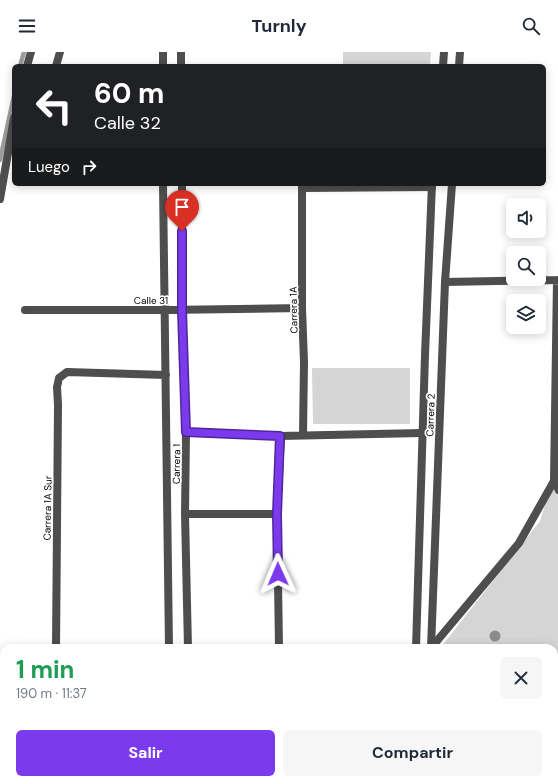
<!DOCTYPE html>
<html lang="es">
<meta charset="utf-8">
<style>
body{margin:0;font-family:"DM Sans",sans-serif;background:#f6f6f7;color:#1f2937;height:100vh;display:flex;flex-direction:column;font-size:15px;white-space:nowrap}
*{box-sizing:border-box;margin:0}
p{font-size:13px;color:#747a83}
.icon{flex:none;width:22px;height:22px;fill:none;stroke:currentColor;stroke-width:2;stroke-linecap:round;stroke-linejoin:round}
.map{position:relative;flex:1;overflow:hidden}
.side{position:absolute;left:0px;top:592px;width:558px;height:140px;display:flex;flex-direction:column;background:#fff;border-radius:12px 12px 0 0;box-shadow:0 2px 10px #0003}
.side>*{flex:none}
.top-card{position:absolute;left:12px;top:12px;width:534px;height:122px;border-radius:6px;box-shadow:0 2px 10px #0003;background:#202124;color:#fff;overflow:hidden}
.buttons{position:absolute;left:506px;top:146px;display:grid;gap:8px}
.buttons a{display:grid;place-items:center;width:40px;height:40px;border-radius:6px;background:#fff;box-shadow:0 2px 10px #0003;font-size:20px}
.pin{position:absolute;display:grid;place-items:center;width:34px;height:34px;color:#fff;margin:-41px -17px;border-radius:50% 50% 50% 0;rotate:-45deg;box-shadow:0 0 4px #0007}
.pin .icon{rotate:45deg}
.me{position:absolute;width:44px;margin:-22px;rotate:359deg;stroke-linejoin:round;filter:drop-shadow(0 0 3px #0008)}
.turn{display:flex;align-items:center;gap:14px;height:84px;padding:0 16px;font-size:18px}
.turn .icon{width:52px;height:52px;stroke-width:2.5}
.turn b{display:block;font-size:28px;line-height:34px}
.then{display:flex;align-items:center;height:38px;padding:0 16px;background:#0003;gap:8px;font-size:15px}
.round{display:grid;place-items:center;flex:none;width:42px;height:42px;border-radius:6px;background:#f6f6f7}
.summary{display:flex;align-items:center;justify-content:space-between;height:68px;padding:0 16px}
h1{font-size:24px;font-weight:700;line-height:30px;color:#1e9e55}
.action{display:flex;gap:8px;margin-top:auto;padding:8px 16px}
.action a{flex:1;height:46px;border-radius:6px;background:#7c3aed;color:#fff;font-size:16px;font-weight:700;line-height:46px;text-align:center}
.action a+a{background:#f6f6f7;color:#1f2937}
header{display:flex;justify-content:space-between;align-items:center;height:52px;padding:0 16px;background:#fff;font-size:18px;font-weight:700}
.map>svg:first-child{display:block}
.green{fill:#d5d5d5}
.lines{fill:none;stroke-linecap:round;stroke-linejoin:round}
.stream{stroke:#9c9c9c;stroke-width:4.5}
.service{stroke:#4e4e4e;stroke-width:6}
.minor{stroke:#4e4e4e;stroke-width:8}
.tertiary{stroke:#4e4e4e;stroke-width:8}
.tree{fill:#8b8b8b}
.route-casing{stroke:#51269a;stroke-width:10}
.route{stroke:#7c3aed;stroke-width:7}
.labels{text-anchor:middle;stroke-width:3.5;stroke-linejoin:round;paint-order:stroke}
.street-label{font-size:10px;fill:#000;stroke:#fff}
</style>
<header><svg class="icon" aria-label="menu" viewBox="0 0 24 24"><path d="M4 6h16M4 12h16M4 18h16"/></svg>Turnly<svg class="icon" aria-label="search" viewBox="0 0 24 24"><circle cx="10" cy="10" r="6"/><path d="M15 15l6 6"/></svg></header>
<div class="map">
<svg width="558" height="732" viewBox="0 0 558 732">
<rect width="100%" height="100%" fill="#fff"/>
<!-- green -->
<path class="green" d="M343,0H431L430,14H343Z
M312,316H410V372H313Z
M558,424V732H507V728H554V596H441V595L540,469L550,437Z"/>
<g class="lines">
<!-- stream -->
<path class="stream" d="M20,14L24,0
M0,108L14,44
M0,705L2,732"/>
<!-- service -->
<path class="service" d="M554,429L558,439"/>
<!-- minor -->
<path class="minor" d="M163,0V14
M181,0V14
M27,14L31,0
M56,14L60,0
M163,132L169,596
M182,132V258L186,380L185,462L188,596
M302,132V256L304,310L303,383
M303,136L432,135
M0,147L14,66
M445,230L558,228
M25,258H165L302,256
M186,380L281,384L422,381
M185,462H277
M56,596L58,353L57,335L59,326L67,320L166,323
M279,596L277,462L281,384
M431,596L519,491L554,429L557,228
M0,614H4
M0,690L4,694
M171,728L172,732
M191,728V732
M283,728L284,732
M21,732L22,728"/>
<!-- tertiary -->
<path class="tertiary" d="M443,14L444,0
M459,14L460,0
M416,596L425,303L432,132
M431,596L445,230L452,132
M431,728V732
M414,732V728"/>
</g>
<!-- trees -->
<circle class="tree" cx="495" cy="584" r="5.5"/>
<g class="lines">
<!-- route casing -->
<g class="route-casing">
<path id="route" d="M182,179V258L186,380L280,384L277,462L278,522"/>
</g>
<!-- route -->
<use href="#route" class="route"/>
</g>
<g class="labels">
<!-- street labels -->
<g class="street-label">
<text x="151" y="252">Calle 31</text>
<text transform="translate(293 258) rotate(-91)" y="4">Carrera 1A</text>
<text transform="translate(430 363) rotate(-88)" y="4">Carrera 2</text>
<text transform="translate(176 412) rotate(-89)" y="4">Carrera 1</text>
<text transform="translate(47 456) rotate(-89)" y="4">Carrera 1A Sur</text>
</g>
</g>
</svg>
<div class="buttons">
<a><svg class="icon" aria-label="sound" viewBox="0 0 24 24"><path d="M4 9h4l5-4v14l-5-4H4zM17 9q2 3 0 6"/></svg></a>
<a><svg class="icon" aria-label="search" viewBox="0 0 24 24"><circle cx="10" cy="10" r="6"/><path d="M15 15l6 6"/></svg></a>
<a><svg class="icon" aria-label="layers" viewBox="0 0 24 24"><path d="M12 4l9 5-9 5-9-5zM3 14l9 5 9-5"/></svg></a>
</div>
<div class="pin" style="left:182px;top:179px;background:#d93025"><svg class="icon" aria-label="arrive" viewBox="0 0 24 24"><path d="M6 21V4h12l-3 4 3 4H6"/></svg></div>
<svg class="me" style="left:278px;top:522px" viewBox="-20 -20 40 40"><path d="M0-17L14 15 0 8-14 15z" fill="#7c3aed" stroke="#fff" stroke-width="4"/></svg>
<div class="top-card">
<div class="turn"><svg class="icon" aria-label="left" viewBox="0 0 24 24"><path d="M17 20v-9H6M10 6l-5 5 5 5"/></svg><div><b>60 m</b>Calle 32</div></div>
<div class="then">Luego<svg class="icon" aria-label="right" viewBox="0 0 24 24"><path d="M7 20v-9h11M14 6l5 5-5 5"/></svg></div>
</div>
<section class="side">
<div class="summary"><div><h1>1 min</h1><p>190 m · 11:37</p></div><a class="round"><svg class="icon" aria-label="close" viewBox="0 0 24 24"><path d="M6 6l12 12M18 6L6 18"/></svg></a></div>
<div class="action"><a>Salir</a><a>Compartir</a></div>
</section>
</div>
